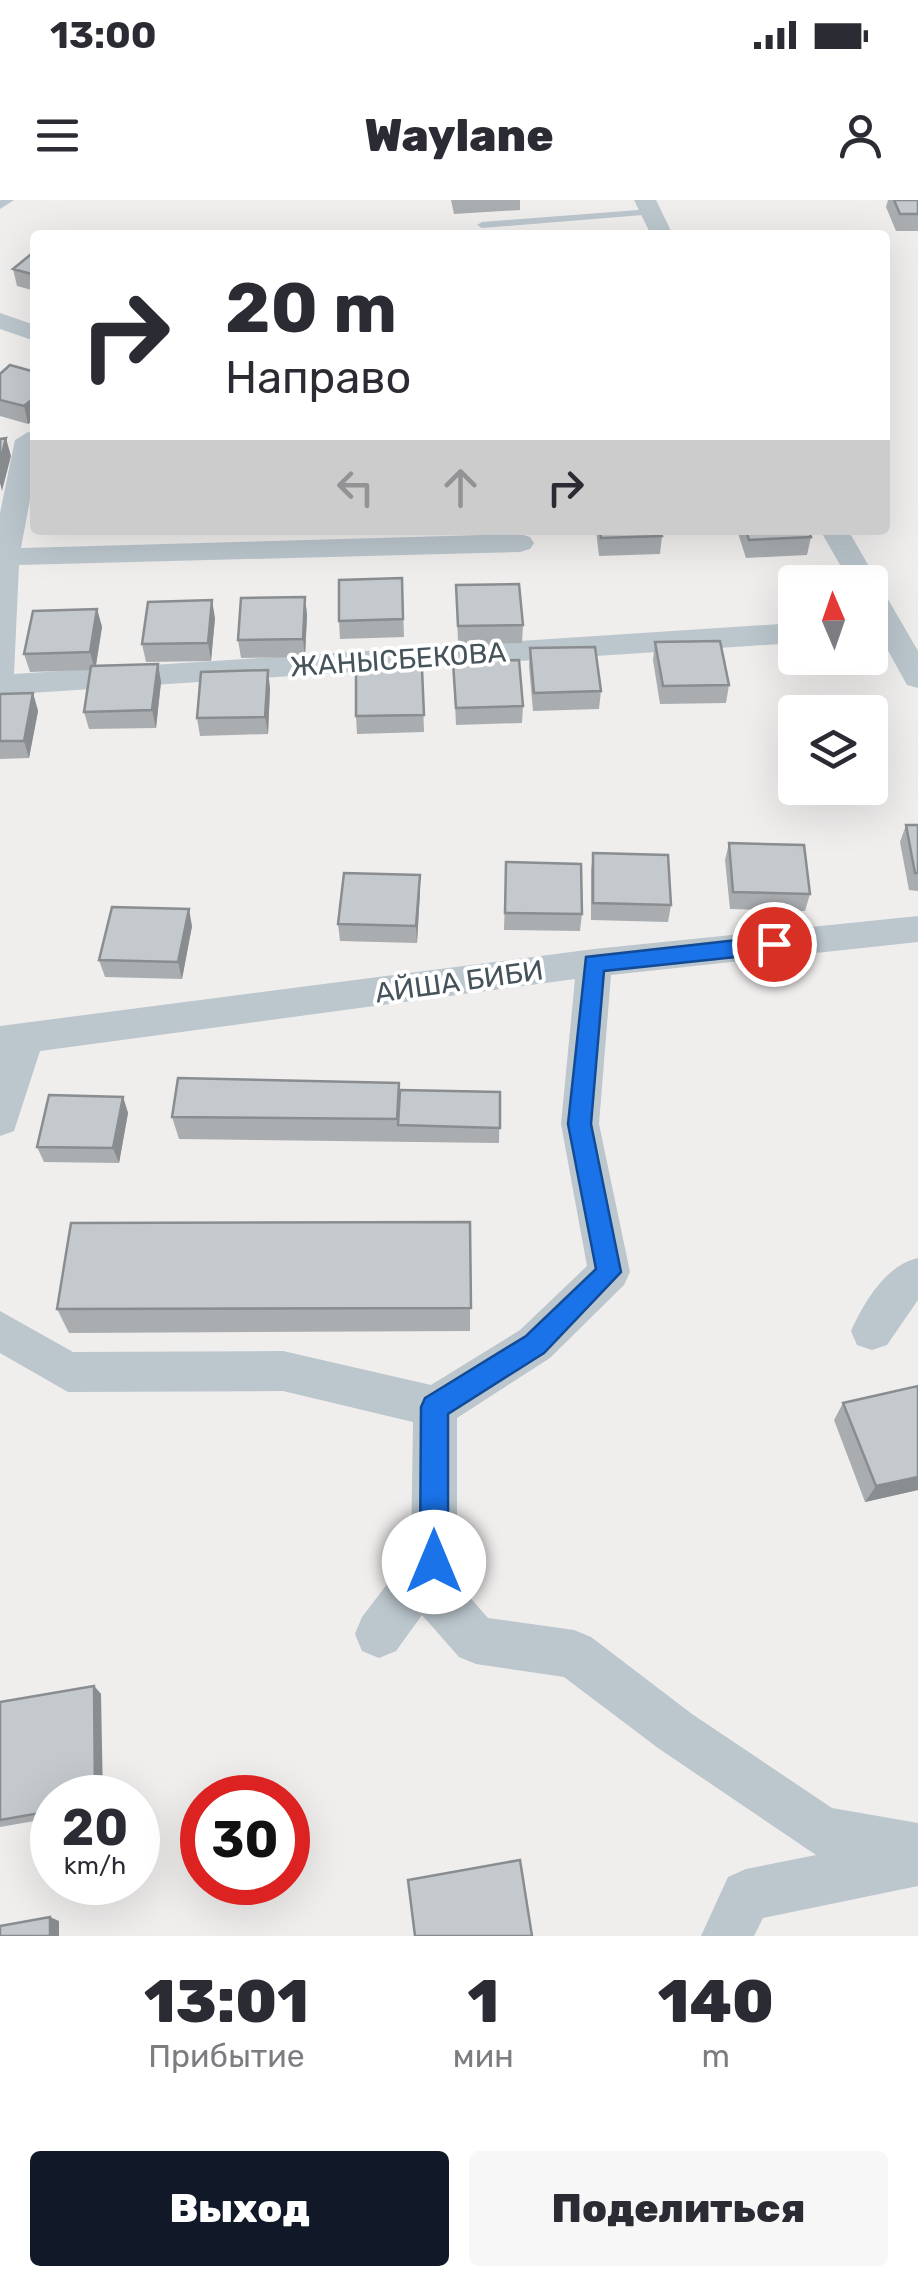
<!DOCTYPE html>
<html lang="ru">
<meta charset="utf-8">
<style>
body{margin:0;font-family:Rubik,sans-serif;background:#f7f7f7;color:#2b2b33;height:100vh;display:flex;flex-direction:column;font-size:38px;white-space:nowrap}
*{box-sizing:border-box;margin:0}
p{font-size:32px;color:#7c7c81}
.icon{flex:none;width:55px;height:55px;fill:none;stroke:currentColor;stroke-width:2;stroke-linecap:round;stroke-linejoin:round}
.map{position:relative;height:1736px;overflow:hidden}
.sheet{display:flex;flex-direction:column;background:#fff;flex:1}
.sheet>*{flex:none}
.guide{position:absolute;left:30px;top:30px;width:860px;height:305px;border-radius:10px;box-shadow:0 10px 40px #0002;background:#fff;color:#2b2b33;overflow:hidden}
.needle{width:65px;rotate:358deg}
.buttons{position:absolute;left:778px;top:365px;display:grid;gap:20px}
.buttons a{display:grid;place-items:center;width:110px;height:110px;border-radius:10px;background:#fff;box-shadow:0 10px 40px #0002;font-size:50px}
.speed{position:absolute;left:30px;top:1575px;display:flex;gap:20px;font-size:50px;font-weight:700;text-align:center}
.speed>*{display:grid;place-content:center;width:130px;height:130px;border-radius:50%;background:#fff;box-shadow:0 10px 40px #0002;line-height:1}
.speed small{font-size:25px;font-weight:400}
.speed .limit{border:15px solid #d22;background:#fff;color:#111}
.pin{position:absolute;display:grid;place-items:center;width:85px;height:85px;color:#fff;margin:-42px;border:5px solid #fff;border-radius:50%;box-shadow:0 2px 10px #0007}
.me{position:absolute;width:110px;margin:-55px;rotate:0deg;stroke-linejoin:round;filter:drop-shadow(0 0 8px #0008)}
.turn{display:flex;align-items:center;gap:35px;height:210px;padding:0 30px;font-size:45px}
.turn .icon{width:130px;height:130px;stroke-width:2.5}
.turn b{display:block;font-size:70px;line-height:85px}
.lanes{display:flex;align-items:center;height:95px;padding:0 30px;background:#0003;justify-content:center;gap:50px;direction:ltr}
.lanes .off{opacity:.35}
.eta{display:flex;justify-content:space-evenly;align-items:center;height:170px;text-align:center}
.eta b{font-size:60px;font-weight:800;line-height:70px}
.primary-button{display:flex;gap:20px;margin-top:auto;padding:20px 30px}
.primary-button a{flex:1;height:115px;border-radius:10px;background:#111827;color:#fff;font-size:40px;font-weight:800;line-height:115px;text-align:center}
.primary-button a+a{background:#f7f7f7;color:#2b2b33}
.status{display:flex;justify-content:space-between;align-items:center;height:70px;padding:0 50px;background:#fff;direction:ltr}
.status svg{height:28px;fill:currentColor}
header{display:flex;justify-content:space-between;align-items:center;height:130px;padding:0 30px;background:#fff;font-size:45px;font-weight:800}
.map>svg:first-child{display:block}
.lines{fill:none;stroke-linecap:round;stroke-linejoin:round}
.lane{fill:#bbc6cd;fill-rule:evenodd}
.street{fill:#bbc6cd;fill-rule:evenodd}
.wall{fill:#a9adb0}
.shaded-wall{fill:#898d90}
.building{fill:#c4c9cd;stroke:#898d90;stroke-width:2.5}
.route{fill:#1a73e8;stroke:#114b97;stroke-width:2.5}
.labels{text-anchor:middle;stroke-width:8;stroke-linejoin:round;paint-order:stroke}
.street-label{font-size:28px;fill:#45535b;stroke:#fff}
</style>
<div class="status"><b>13:00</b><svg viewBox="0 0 49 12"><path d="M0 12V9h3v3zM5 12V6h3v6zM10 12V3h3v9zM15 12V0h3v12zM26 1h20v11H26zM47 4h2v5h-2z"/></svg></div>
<header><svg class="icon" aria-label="menu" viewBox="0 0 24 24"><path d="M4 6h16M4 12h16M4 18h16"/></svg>Waylane<svg class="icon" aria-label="person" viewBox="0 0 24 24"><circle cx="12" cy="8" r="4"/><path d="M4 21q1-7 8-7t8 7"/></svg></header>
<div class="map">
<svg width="918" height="1736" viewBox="0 0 918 1736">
<rect width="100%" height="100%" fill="#f0eded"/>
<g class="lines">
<!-- lane -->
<path class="lane" d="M651,9L655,10V14L482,28L477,25L482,22Z"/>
<!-- street -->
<path class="street" d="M0,0H14L0,9Z
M634,0H656L673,35H651Z
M0,113L35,125V141L0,129Z
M28,232L35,234V273L21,348L520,334L530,337L534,343L530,349L520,352L19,365L14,474L795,423V443L0,495V313L15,240Z
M820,330H848L918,451V488L907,485L870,418V382H850Z
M918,716V742L611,775L599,924L630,1072L624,1085L550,1158L457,1218V1361L451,1376L488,1418L574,1430L591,1437L692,1514L832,1608L918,1623V1686L763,1718L754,1736H701L728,1677L746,1669L816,1655L658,1548L564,1477L476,1464L459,1457L422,1415L396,1451L379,1458L362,1451L355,1434L362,1417L411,1353L413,1222L283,1191L68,1192L0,1153V1111L73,1152L283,1151L431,1185L520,1130L587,1066L561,924L575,779L40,851L14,931L0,936V826L594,749Z
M918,1058V1100L887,1145L872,1150L857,1145L851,1131C864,1102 886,1065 918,1058Z"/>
</g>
<!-- wall -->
<path class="wall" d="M451,0H520V10L454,14Z
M888,0H918V31H896L886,7Z
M35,51V91L17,86L13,69Z
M35,172V219L28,224L0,216V174Z
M137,330H198V332L138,333Z
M596,330H661L662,336L660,354L599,356Z
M737,330H808L811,337L807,355L746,358Z
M402,378L404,437L340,439L339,421Z
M456,385L523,425L522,443L458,444Z
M305,397L307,415L305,457L241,458L238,440Z
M97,409L102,427L96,466L158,464L161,482L156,528L89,529L84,512L91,470L30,472L24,454Z
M215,418L211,461L146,462L142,444Z
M655,442L729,485L726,503L660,504L653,460Z
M530,448L601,491L599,509L533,511L529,466Z
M453,462L523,506L522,523L456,525Z
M422,469L424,532L357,534L356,516Z
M270,488L268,534L200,536L197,518Z
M33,493L38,511L29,558L0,559V494Z
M906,625H918V691L909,690L900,642Z
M729,643L810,694L805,711L730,709L725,660Z
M593,653L671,705L668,722L591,720V670Z
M506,662L582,714L580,731L504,730Z
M420,675V692L417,743L340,741L338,724Z
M192,726L182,779L105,777L99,760Z
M400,890L500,892L499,943L179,939L172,917Z
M123,897L128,913L119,963L44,962L37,947Z
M470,1022V1131L69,1133L57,1109Z
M843,1203L918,1290L865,1302L834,1220Z
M94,1486L101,1494L52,1598V1618L0,1627V1502Z"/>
<!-- shaded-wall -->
<path class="shaded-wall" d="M35,197V219L28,224L24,206Z
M6,238L11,256L2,291L0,283V262Z
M305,397L307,415L305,457L303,439Z
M212,400L215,418L211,461L208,443Z
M97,409L102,427L95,470L90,452Z
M158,464L161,482L156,528L152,510Z
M268,470L270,488L268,534L265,517Z
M33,493L38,511L29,558L24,541Z
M420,675V692L417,743L416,726Z
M189,709L192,726L182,779L178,762Z
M123,897L128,913L119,963L113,948Z
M918,1277V1290L865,1302L876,1286Z
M94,1486L101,1494L103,1598H95Z
M50,1717L59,1721V1736H50Z"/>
<!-- building -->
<path class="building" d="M894,0H918V14H900Z
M592,32V35H543V33Z
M35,51V75L13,69Z
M10,165L35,172V197L24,206L0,200V174Z
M6,238L0,262V239Z
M600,330H661L662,336L601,338Z
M746,330H808L811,337L749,340Z
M402,378L403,419L339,421V380Z
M519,384L523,425L458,426L456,385Z
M305,397L303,439L238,440L241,398Z
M212,400L208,443L142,444L148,402Z
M97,409L90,452L24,454L33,411Z
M720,441L729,485L663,486L655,442Z
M595,447L601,491L534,493L530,448Z
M519,460L523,506L456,508L453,462Z
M158,464L152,510L84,512L91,466Z
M422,469L424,515L356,516V470Z
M268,470L265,517L197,518L201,472Z
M33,493L24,541H0V494Z
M906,625H918V673H915Z
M729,643L804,645L810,694L733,692Z
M593,653L668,655L671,705L593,703Z
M506,662L581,664L582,714L505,713Z
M344,673L420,675L416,726L338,724Z
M112,707L189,709L178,762L99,760Z
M178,878L399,883L397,919L172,917Z
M400,890L500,892V928L398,925Z
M49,895L123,897L113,948L37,947Z
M470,1022L471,1108L57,1109L71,1023Z
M918,1186V1277L876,1286L843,1203Z
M94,1486L95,1598H52V1611L0,1620V1502Z
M520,1660L532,1736H415L408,1680Z
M50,1717V1736H0V1726Z"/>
<!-- route -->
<path class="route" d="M774,736L785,744L774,753L604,771L591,924L621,1072L544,1153L448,1214V1362L444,1371L434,1376L424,1371L420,1362L421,1207L425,1198L526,1136L596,1069L568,924L586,757Z"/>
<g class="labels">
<!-- street labels -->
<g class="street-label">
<text transform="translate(398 459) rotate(-4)" y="10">ЖАНЫСБЕКОВА</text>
<text transform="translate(459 781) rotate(-8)" y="10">АЙША БИБИ</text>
</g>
</g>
</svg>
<div class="buttons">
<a><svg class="needle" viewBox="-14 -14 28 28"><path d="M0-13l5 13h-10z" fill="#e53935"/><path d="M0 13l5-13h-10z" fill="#7c7c81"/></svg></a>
<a><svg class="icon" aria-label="layers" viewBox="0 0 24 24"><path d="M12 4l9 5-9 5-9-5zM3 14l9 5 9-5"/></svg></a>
</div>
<div class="speed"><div>20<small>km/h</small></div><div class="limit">30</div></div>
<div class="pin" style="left:774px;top:744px;background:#d93025"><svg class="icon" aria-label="arrive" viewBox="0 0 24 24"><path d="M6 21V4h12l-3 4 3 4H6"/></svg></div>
<svg class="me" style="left:434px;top:1362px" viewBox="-20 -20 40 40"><circle r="19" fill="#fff"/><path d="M0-13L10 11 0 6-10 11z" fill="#1a73e8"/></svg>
<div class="guide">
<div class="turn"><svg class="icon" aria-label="right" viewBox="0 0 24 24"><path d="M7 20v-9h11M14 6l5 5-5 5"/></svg><div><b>20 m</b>Направо</div></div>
<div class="lanes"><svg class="icon off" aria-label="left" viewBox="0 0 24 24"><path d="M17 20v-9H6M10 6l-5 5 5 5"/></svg><svg class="icon off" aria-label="ahead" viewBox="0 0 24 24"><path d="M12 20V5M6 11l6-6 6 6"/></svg><svg class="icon" aria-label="right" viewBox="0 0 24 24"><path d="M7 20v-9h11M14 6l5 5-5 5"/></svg></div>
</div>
</div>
<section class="sheet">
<div class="eta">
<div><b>13:01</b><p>Прибытие</p></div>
<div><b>1</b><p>мин</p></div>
<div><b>140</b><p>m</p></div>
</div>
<div class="primary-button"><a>Выход</a><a>Поделиться</a></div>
</section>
